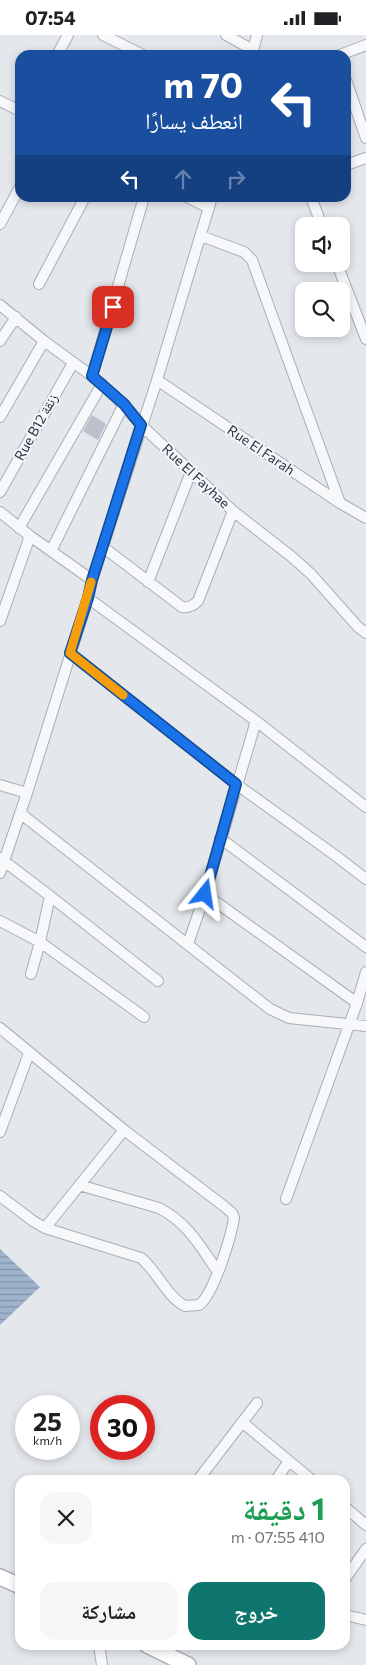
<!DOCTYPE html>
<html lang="ar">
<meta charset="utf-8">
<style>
body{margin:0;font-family:Commissioner,"Noto Naskh Arabic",sans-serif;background:#f6f6f6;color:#202124;direction:rtl;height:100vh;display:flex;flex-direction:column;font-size:19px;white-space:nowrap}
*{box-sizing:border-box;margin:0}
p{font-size:16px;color:#757577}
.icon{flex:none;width:28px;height:28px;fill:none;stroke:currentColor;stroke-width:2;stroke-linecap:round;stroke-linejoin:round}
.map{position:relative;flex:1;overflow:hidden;direction:ltr}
.sheet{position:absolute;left:15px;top:1440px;width:335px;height:175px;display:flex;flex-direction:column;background:#fff;border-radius:15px;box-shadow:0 2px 8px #0003;direction:rtl}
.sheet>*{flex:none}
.hud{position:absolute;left:15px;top:15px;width:336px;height:152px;border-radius:15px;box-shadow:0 2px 8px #0003;direction:rtl;background:#1a4fa0;color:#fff;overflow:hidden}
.controls{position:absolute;left:295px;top:182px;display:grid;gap:10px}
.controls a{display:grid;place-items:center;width:55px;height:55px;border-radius:10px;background:#fff;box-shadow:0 2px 8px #0003;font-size:25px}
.speed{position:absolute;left:15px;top:1360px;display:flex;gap:10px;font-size:25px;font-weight:700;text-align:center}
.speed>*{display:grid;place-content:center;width:65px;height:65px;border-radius:50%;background:#fff;box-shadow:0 2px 8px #0003;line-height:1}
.speed small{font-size:12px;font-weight:400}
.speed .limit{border:8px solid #d22;background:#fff;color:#111}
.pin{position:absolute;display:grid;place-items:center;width:42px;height:42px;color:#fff;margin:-21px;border-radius:10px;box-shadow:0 2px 8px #0006}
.me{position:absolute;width:55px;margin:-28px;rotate:15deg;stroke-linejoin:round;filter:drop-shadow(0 0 4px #0008)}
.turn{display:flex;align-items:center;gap:18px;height:105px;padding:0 25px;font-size:22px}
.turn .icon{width:65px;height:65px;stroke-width:2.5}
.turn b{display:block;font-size:35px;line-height:42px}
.lanes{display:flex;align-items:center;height:48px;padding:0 25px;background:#0003;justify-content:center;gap:25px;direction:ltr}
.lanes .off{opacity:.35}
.round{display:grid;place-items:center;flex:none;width:52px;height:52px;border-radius:15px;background:#f6f6f6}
.headline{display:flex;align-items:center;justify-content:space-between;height:85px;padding:0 25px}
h1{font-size:30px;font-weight:700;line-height:38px;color:#1e9e55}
.action{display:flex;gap:10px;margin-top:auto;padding:10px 25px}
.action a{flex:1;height:58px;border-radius:15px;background:#0f766e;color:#fff;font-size:20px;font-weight:700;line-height:58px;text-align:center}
.action a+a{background:#f6f6f6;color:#202124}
.status{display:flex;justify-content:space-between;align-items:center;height:35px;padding:0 25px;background:#fff;direction:ltr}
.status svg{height:14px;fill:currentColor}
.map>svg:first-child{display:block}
.water{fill:url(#water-rules)}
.building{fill:#bbc0ca}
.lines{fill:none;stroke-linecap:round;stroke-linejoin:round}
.street-casing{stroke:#a9aeb7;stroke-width:12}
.secondary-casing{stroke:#a9aeb7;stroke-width:18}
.street{stroke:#f7f8fa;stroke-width:10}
.secondary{stroke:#fff;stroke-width:15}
.route-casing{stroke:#114b97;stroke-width:12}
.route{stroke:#1a73e8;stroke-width:9}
.slow{stroke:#f59e0b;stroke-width:9}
.labels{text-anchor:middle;stroke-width:4;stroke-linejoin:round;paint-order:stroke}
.street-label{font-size:14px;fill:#2b3445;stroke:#f4f6f9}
</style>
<div class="status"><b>07:54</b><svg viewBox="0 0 49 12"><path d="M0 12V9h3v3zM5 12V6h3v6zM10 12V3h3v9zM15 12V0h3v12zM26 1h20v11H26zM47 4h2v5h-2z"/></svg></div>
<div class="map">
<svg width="366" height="1630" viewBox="0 0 366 1630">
<defs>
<pattern id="water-rules" width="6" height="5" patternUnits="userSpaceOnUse" patternTransform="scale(1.25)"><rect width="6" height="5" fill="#9fb4cc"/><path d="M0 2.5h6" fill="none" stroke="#8293a7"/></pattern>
</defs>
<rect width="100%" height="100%" fill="#e4e7ec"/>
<!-- water -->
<path class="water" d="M0,1214L40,1252L0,1290Z"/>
<!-- building -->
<path class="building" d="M92,380L106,389L98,405L83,396Z"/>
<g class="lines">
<!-- street casing -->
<g class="street-casing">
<path id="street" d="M103,0L143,20
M226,0L253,15
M57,20L68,0
M252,20L257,0
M340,20L366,10
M346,45L366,103
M0,66L20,76
M346,130L366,123
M187,162L209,173
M311,162L322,191
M0,189L20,152
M201,201L244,217L252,225L340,468
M337,229L366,304
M39,249L85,162
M0,270L44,306L92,341L115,361L141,390L233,476L292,522L311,539L358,592L366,598
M0,306L16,282
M92,341L144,162
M157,345L340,468L366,483
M0,382L44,306
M0,457L73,328
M0,477L30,501L92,545
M19,493L102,349
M103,512L182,572C189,573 193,571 198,566L233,476
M51,516L124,369
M148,547L191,437
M88,563L256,686L366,772
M0,586L30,501
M70,618L236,749L336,821L366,844
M0,750L27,758
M20,778L270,974L289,983L366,991
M220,803L366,912
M0,823L50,861L158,946
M0,838L27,758L88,563L92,545L157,345L212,162
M205,859L357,968
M0,886L40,907L144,982
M188,909L205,859L256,686
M31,939L40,907L50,861
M0,993L124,1095L225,1172L232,1178L234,1183C231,1202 214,1259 199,1270L185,1271C167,1262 157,1236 141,1223L45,1193L33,1186L0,1161
M0,1097L29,1018
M79,1150L159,1173C188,1188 200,1211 218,1237
M286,1164L357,968L366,937
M45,1193L124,1095
M242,1387L312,1445
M198,1445L257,1368
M276,1445L289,1426
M345,1472L366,1490
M345,1544L366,1514
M345,1580L366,1585
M99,1610L102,1630"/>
</g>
<!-- secondary casing -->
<g class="secondary-casing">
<path id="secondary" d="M0,1542L20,1551
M147,1610L188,1630"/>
</g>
<!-- street -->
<use href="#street" class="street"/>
<!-- secondary -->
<use href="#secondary" class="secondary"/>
</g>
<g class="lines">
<!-- route casing -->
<g class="route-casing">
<path id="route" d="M113,272L92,341L124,369L141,390L92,545L88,563L70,618L236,749L205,859"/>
</g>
<!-- route -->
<use href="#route" class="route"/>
<!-- slow -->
<path class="slow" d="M91,547L70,618L123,660"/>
</g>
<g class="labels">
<!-- street labels -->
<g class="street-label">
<text transform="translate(36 392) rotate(-61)" y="5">Rue B12 زنقة</text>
<text transform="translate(261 415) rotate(34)" y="5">Rue El Farah</text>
<text transform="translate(196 441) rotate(43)" y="5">Rue El Fayhae</text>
</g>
</g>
</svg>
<div class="controls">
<a><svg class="icon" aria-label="sound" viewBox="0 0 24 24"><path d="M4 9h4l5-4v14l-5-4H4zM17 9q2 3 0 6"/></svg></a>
<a><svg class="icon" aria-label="search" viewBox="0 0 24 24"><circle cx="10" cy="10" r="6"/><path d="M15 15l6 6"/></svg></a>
</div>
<div class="speed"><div>25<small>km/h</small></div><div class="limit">30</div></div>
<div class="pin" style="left:113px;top:272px;background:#d93025"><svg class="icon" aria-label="arrive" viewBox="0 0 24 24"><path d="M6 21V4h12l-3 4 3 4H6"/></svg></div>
<svg class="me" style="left:205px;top:859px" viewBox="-20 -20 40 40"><path d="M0-17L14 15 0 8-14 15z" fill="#1a73e8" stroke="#fff" stroke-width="4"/></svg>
<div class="hud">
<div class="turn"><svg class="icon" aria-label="left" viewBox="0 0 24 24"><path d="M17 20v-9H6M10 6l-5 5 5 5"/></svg><div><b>70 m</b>انعطف يسارًا</div></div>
<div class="lanes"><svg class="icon" aria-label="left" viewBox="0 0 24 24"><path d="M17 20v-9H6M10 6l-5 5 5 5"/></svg><svg class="icon off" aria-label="ahead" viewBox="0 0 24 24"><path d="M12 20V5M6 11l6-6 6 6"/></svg><svg class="icon off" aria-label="right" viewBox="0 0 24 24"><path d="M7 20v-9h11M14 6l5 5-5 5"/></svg></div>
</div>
<section class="sheet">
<div class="headline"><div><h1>1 دقيقة</h1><p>410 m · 07:55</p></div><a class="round"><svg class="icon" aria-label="close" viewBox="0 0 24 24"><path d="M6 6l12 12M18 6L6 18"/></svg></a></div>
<div class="action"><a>خروج</a><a>مشاركة</a></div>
</section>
</div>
